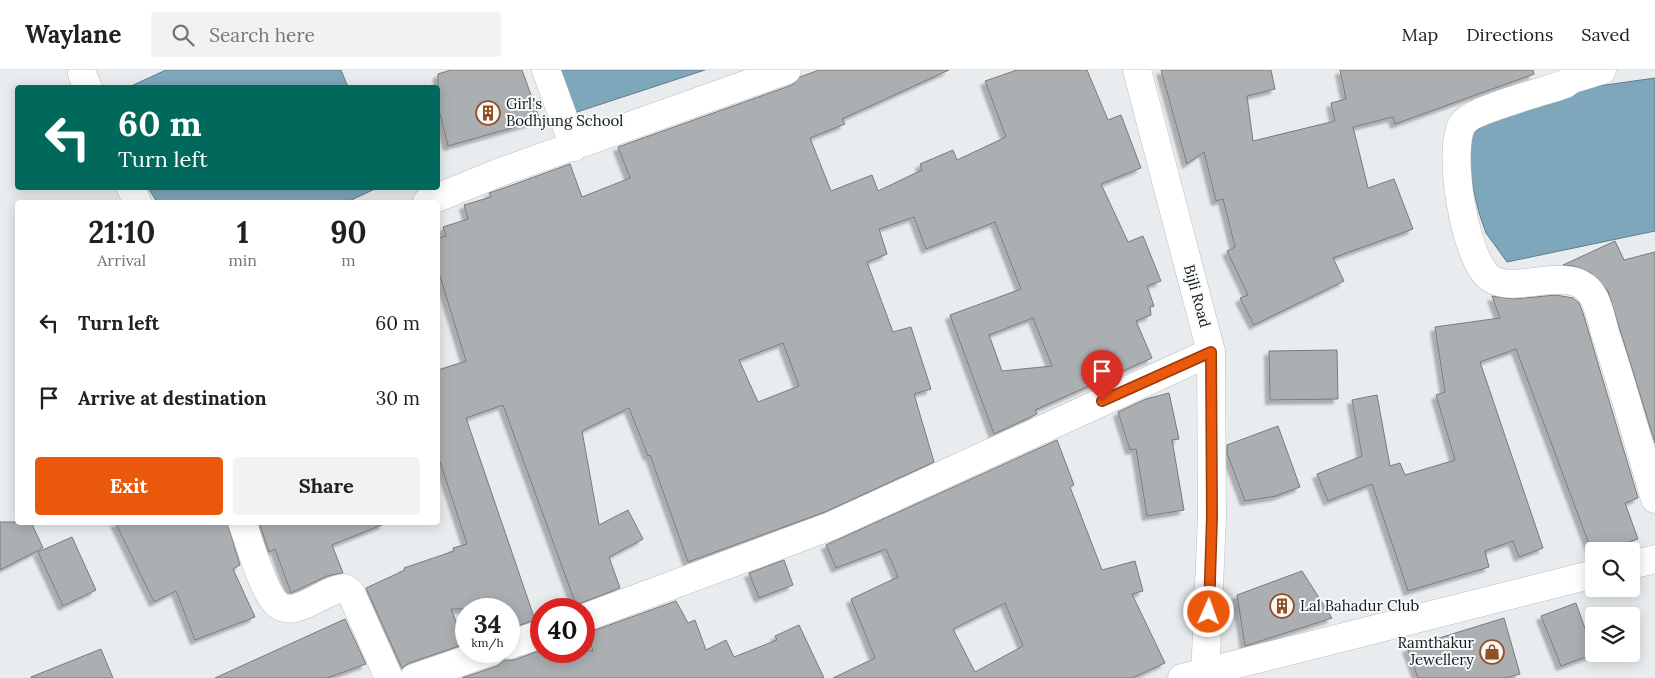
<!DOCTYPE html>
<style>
body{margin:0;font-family:Lora,serif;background:#f2f2f2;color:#202124;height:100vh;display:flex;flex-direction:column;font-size:19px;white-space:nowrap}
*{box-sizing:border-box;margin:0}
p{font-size:16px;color:#757577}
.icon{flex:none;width:28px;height:28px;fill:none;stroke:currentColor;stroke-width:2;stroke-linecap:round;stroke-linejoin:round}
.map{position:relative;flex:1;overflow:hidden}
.panel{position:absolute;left:15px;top:130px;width:425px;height:325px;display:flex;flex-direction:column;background:#fff;border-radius:5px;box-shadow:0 2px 12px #0003}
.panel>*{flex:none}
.guide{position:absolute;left:15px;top:15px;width:425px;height:105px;border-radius:5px;box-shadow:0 2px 12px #0003;background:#00695c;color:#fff;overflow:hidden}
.fabs{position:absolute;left:1585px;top:472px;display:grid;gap:10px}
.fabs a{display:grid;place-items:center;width:55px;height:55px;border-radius:5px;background:#fff;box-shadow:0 2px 12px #0003;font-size:25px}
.speed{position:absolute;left:455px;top:528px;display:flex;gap:10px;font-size:25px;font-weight:700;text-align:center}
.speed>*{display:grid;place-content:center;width:65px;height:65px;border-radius:50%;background:#fff;box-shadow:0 2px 12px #0003;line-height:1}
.speed small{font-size:12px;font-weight:400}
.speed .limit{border:8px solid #d22;background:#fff;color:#111}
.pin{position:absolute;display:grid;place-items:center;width:42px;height:42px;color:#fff;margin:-51px -21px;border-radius:50% 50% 50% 0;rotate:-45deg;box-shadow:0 0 5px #0007}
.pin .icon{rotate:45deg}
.me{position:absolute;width:55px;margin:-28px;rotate:2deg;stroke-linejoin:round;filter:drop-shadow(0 0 4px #0008)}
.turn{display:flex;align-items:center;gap:18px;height:105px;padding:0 20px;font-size:22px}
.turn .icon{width:65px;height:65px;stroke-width:2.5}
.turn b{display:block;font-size:35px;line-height:42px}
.eta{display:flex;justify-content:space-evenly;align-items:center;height:85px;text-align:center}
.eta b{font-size:30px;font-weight:700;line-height:35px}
.cta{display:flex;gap:10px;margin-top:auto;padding:10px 20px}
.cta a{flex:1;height:58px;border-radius:5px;background:#ea580c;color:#fff;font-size:20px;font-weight:700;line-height:58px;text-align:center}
.cta a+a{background:#f2f2f2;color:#202124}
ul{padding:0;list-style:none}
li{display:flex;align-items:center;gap:15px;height:75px;padding:0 20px}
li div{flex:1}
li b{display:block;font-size:19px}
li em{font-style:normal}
header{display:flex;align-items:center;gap:30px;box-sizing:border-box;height:70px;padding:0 25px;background:#fff;border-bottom:1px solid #e0e0e0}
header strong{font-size:24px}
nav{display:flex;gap:28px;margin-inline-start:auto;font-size:18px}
.search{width:350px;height:45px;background:#f2f2f2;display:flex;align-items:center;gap:12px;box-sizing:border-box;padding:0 18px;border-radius:5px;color:#757577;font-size:19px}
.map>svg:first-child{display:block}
.water{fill:#7fa7bb;stroke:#607c8a}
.building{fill:#acafb1;stroke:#787b7d;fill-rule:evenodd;filter:url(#shadow)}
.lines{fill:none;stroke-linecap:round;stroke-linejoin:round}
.minor-casing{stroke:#b9bdbf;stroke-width:29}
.tertiary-casing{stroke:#b9bdbf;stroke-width:29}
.minor{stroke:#fff;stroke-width:28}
.tertiary{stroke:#fff;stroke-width:28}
.route-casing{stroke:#983908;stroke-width:12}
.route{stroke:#ea580c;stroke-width:9}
.labels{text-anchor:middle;stroke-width:4;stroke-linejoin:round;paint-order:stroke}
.poi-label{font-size:15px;fill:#171819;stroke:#f6fafb;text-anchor:start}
.street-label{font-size:15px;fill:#171819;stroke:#f6fafb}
</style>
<header>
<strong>Waylane</strong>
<div class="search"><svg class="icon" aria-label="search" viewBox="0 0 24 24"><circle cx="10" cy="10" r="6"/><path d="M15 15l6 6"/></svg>Search here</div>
<nav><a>Map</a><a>Directions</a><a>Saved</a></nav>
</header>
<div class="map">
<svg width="1655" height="608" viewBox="0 0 1655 608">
<defs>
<filter id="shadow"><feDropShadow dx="-4.5" dy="4.5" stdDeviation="1" flood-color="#0004"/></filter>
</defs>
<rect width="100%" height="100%" fill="#e9ecee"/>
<!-- water -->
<path class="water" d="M166,0H341L348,17H129Z
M560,0H705L574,43Z
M1655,8V161L1507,192L1486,163L1479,143L1466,88L1472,65L1497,43L1584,18Z
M148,118H377L347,132H157Z"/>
<!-- building -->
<path class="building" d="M451,0H522L540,50L448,76L438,36V4Z
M819,0H949L842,49L845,54L810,68L831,121L872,105L878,121L922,100L920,94L953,80L957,90L1006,67L985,11L1017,0H1087L1108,50L1121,45L1141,98L1101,114L1128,172L1143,166L1161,211L1147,216L1154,236L1150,237L1151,245L1136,251L1152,288L1035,340L1037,344L994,364L950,245L1021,219L995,152L926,179L914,147L879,159L887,184L867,192L893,262L911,257L931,319L914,324L934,392L825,442L688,492L650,385L648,386L629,338L582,361L599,455L628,440L643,469L609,487L620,518L576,535L503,335L466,348L535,550L509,559V539H451L465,574L409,593L402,598L366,518L405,500L404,498L454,481L453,478L467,474L438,386V300L466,291L438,200V168L446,166L443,157L468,149L464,135L491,127L489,123L504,118L570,94L582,127L630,108L618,77L792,15L800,7ZM1033,248L1052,296L1002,301L989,265ZM783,273L799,316L758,332L739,290Z
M1161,0H1271L1275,19L1247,26L1253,71L1335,51L1331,33L1346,29L1340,0H1533L1534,4L1395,54L1393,47L1353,57L1368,118L1394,109L1413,159L1333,188L1344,211L1254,255L1240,228L1248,225L1227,181L1235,177L1223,129L1216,131L1204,82L1187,94Z
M1615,171L1624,190L1655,182V373L1608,221L1591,203L1574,196L1563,195Z
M1556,225L1573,228L1579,233L1583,243L1638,428L1625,433L1638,469L1603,481H1594L1593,485L1516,279L1480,292L1543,478L1519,487L1513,471L1485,481L1489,497L1408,521L1372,414L1328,431L1317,404L1362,386L1352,330L1377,325L1390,396L1400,393L1405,405L1455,390L1436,325L1445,322L1435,257L1500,248L1492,226L1514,229Z
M1337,280L1338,329L1270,330L1269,281Z
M1169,323L1179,369L1172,370L1184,440L1147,446L1136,379L1130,380L1118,342L1146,329Z
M1278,356L1300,417L1276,426L1245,431L1227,383V375Z
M1057,370L1074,415L1070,417L1102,500L1135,491L1143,521L1132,524L1165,593L1132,608H833L875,588L851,529L898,507L886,479L836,498L826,475ZM1005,533L1023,576L975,602L953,559Z
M0,452H31L43,478L0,500Z
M115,452H227L240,495L233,499L255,547L195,570L176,521L154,532Z
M259,452H384V454L332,475L343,503L327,506L291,523L275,479L269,482Z
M72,467L96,520L63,536L38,482Z
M784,490L793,515L759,528L749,503Z
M1302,501L1332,548L1245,576L1237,525Z
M676,531L688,553L695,550L706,580L726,570L734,587L777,570L775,566L799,555L824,608H462L497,596L505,590H514L541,580L593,581L587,563Z
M1576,533L1594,584L1561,596L1541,546Z
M1504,548L1520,604L1505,608H1418L1407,578Z
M345,549L366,594L327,608H215Z
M101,579L113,608H31V607Z"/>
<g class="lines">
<!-- minor casing -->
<g class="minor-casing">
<path id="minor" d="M546,0L574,77
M1574,0L1572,9L1565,14C1546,21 1472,40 1463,53C1446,79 1465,190 1490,208C1515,226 1569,193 1591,223C1599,234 1602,253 1606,266C1624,320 1639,375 1655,429
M82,4L88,18
M1572,9L1602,0
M131,118L137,132
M427,132L498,103L787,0
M242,452C249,471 263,521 276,533C282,539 291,540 298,537C314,533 327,520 344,518L351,523L389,608
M584,548L831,456L1211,282
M509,575L541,564
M414,608L492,581"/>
</g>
<!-- tertiary casing -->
<g class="tertiary-casing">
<path id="tertiary" d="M1137,0L1211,282L1212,447L1205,608
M1631,495L1655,489
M1182,608L1594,504"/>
</g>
<!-- minor -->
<use href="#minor" class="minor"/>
<!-- tertiary -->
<use href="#tertiary" class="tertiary"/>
</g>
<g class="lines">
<!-- route casing -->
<g class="route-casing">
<path id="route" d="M1102,331L1211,282L1212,446L1209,542"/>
</g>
<!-- route -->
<use href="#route" class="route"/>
</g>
<!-- icons -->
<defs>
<g id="building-ring" transform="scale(1.25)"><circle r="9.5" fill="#f6fafb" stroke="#934e23" stroke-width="1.5"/><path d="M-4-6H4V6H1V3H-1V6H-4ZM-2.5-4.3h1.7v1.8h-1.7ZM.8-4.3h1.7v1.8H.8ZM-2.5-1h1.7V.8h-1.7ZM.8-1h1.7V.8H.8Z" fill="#934e23"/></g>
<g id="shop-ring" transform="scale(1.25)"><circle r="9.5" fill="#f6fafb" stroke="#934e23" stroke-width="1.5"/><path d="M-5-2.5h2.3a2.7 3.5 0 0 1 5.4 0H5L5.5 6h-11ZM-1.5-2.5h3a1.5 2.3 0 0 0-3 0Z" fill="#934e23"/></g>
</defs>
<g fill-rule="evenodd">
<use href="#building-ring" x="488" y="43"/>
<use href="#building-ring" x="1282" y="536"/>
<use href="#shop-ring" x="1492" y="582"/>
</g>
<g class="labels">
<!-- poi labels -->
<g class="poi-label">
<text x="506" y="39">Girl's<tspan x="506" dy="17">Bodhjung School</tspan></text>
<text x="1300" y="541">Lal Bahadur Club</text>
<text x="1474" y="578" text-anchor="end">Ramthakur<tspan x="1474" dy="17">Jewellery</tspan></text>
</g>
<!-- street labels -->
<g class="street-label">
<text transform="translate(1197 226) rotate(75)" y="5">Bijli Road</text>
</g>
</g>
</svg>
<div class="fabs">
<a><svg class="icon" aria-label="search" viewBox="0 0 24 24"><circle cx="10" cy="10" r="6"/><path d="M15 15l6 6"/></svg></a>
<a><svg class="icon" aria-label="layers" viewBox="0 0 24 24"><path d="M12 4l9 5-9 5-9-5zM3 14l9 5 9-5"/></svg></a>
</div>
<div class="speed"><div>34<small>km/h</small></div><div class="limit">40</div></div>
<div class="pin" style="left:1102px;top:331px;background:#d93025"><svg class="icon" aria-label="arrive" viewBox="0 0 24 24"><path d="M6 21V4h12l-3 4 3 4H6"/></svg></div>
<svg class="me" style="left:1209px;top:542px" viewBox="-20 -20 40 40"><circle r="17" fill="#ea580c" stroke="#fff" stroke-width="3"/><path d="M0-11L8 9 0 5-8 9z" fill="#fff"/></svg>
<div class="guide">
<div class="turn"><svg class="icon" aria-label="left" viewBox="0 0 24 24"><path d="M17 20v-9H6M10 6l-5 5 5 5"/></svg><div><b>60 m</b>Turn left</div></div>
</div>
<section class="panel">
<div class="eta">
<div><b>21:10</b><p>Arrival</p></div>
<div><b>1</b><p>min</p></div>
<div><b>90</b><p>m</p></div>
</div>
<ul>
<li><svg class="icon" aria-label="left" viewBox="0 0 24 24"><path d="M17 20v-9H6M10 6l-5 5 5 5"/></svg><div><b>Turn left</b></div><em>60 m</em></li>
<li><svg class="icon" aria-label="arrive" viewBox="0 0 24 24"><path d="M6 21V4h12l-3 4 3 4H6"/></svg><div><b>Arrive at destination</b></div><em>30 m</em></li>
</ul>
<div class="cta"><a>Exit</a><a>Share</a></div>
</section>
</div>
